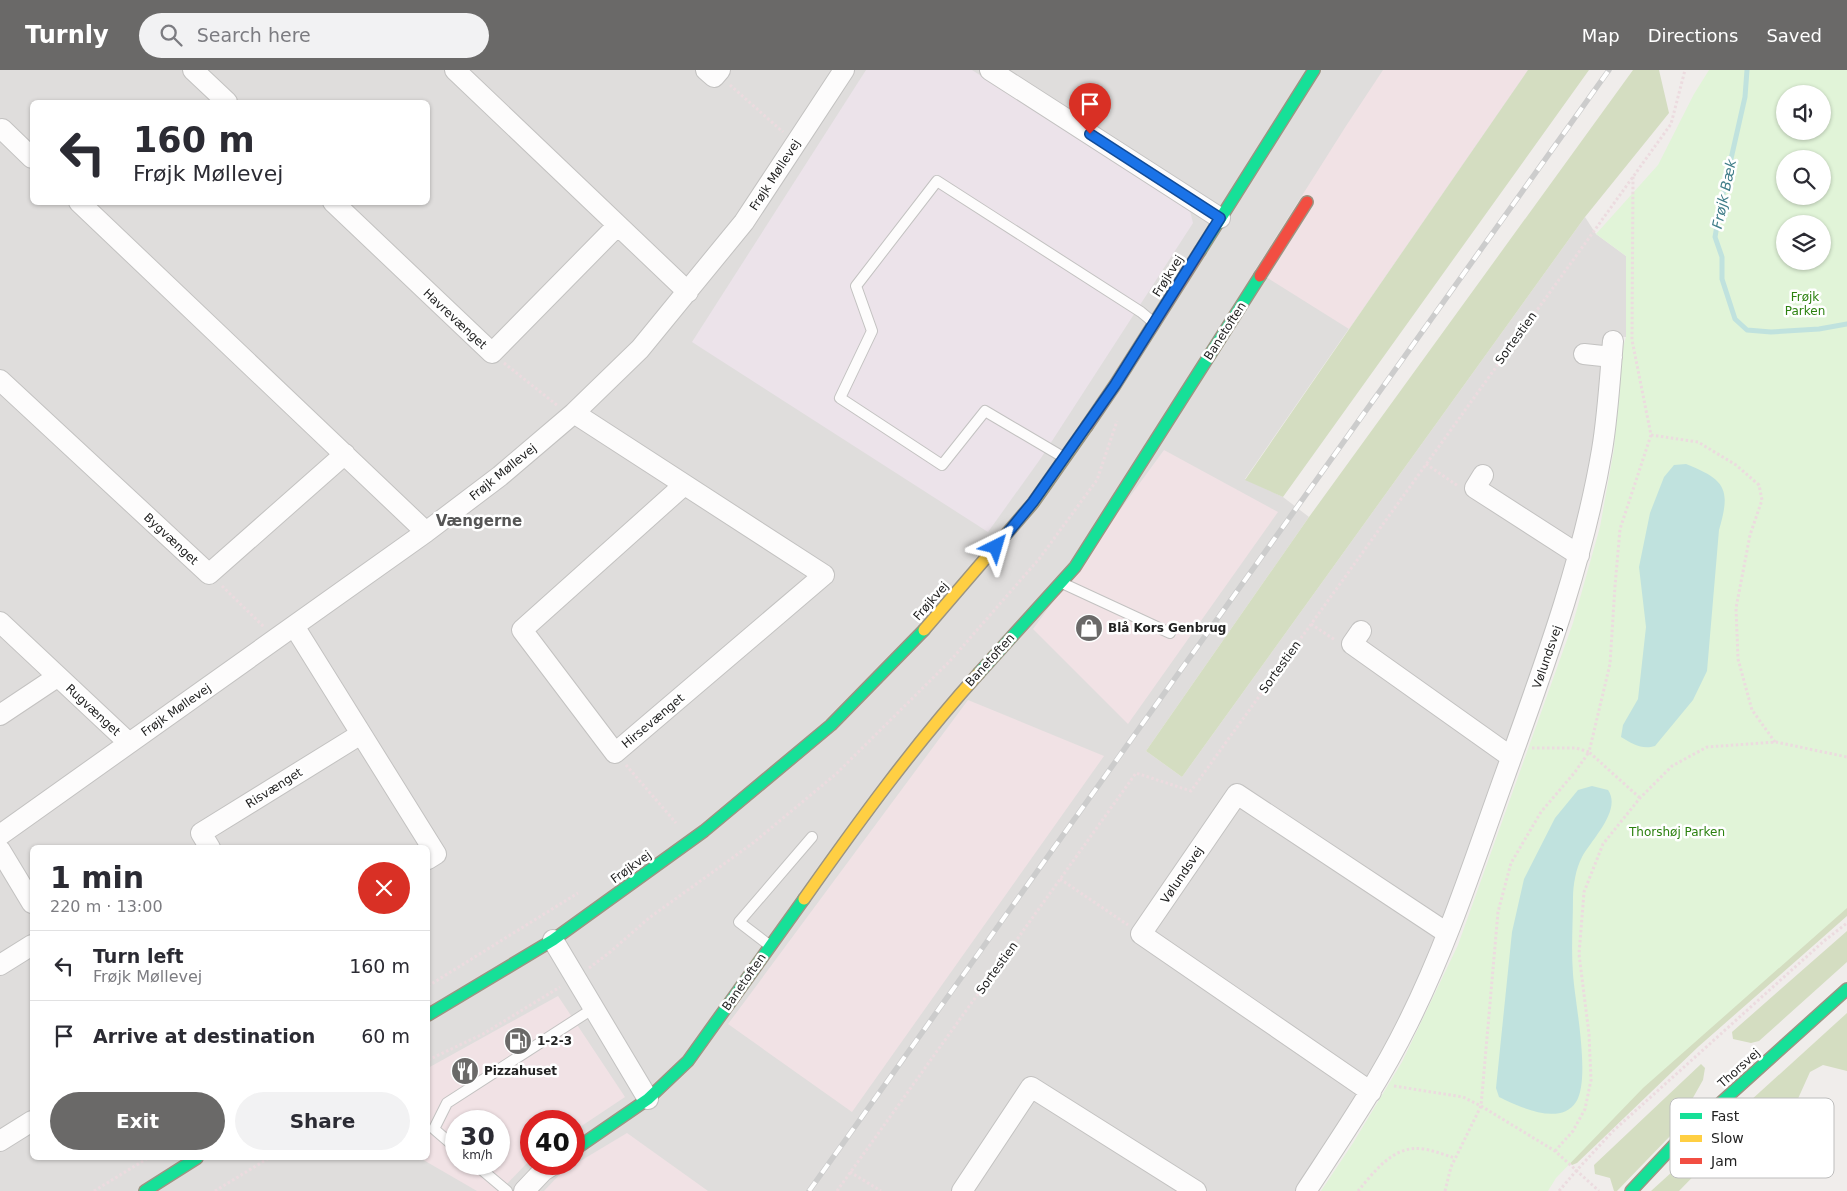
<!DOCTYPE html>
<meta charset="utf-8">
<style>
body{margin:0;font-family:"DejaVu Sans",sans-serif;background:#f2f2f3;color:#2b2b33;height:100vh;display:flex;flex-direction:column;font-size:19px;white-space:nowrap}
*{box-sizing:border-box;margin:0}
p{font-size:16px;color:#7c7c81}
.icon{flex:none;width:28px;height:28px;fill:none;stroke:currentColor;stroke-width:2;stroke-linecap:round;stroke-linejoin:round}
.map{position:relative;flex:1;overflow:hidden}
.details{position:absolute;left:30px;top:775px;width:400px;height:315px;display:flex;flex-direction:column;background:#fff;border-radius:8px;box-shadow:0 1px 4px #0004}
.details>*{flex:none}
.banner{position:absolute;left:30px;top:30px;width:400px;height:105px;border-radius:8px;box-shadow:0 1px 4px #0004;background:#fff;color:#2b2b33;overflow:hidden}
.controls{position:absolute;left:1776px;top:15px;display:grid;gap:10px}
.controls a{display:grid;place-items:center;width:55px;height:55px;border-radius:50%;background:#fff;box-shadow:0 1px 4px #0004;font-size:25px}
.speed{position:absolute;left:445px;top:1040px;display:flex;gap:10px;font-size:25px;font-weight:700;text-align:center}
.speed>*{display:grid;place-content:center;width:65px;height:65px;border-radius:50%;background:#fff;box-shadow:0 1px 4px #0004;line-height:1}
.speed small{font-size:12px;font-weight:400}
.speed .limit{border:8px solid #d22;background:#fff;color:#111}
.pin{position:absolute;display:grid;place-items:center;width:42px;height:42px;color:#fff;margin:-51px -21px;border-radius:50% 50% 50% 0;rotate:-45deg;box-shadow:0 0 5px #0007}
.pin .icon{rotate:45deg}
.me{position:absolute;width:55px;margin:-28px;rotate:40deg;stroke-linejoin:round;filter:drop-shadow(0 0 4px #0008)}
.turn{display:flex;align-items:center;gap:18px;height:105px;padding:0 20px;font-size:22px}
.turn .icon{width:65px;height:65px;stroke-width:2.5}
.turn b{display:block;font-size:35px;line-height:42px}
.round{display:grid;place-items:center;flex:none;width:52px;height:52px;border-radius:26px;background:#f2f2f3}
.overview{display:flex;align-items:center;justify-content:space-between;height:85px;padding:0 20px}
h1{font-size:30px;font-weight:600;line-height:38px}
.action{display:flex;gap:10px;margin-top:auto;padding:10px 20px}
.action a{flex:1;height:58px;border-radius:30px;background:#6a6968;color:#fff;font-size:20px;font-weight:600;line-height:58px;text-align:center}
.action a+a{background:#f2f2f3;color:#2b2b33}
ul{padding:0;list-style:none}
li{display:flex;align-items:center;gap:15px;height:70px;padding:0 20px;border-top:1px solid #e1e1e2}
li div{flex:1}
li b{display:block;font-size:19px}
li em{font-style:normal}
header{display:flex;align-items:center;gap:30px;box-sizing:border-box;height:70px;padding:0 25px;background:#6a6968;color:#fff}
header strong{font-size:24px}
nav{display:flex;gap:28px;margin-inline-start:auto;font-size:18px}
.search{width:350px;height:45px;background:#f2f2f3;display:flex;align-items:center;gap:12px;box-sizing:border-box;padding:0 18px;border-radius:28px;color:#7c7c81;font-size:19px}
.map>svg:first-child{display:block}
.residential{fill:#dfdddc;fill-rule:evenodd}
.commercial{fill:#f1e2e5;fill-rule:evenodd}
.industrial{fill:#ece3ea}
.forest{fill:#d4ddc1}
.park{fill:#e1f4d8;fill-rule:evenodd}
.water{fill:#c0e2de}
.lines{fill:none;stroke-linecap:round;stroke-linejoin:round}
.stream{stroke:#c0e2de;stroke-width:5}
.lane-casing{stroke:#c3c2c1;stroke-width:12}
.street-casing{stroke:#c3c2c1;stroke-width:22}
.fast-casing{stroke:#9b9482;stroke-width:14}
.slow-casing{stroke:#9b9482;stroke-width:14}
.jam-casing{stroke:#9b9482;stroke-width:14}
.path{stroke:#ecdbdf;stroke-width:3;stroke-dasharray:2.5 2.5;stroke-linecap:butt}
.lane{stroke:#fdfcfc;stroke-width:10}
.street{stroke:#fdfcfc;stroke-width:20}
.fast{stroke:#16e098;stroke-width:11}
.slow{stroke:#ffcf43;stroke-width:11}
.jam{stroke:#f24e42;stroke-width:11}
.rail-casing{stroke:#ccc;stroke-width:5.5}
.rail{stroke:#fff;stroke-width:4;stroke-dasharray:11;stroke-linecap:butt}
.route-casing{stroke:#114b97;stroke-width:12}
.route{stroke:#1a73e8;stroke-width:9}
.labels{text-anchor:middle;stroke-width:5;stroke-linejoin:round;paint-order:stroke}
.street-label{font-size:12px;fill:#222;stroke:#fff}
.park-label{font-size:12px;fill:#2c810f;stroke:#fff}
.poi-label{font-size:12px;font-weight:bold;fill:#222;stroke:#fff;text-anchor:start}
.water-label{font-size:14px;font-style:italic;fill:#407d89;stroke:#fff}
.quarter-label{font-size:15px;font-weight:bold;fill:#555;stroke:#fff}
.key{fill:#fff;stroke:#bdbdbd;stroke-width:1}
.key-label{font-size:14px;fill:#222}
</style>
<header>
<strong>Turnly</strong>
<div class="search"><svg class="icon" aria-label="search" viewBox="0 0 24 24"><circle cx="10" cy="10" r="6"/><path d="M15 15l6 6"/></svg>Search here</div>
<nav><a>Map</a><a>Directions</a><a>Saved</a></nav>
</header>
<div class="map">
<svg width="1847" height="1121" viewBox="0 0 1847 1121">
<rect width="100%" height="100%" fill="#f0edeb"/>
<!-- residential -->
<path class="residential" d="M0,0H1528L1245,409L1283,427L1309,447L1146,681L1182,707L1585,147L1596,164L1626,186V267L1607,266L1606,388L1443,887L1311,1121H0ZM32,32H428V132H32ZM32,778H428V1088H32ZM456,1051H499V1094H456ZM531,1051H574V1094H531Z"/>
<!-- commercial -->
<path class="commercial" d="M1383,0H1528L1349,259L1255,200L1346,56Z
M1164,380L1278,442L1128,654L1033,559Z
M968,630L1104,686L852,1042L728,954Z
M558,926L625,1027L574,1061V1051H531V1089L500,1121H477L420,1088H428V998ZM456,1051H499V1094H456Z
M627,1063L708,1121H544L562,1102Z"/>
<!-- industrial -->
<path class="industrial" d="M866,0H972L1190,141L1193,153L1041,388L988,462L692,272Z"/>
<!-- forest -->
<path class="forest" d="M1528,0H1589L1283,427L1245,410Z
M1633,0H1659L1669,43L1585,147L1182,707L1146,681L1309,447Z
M1847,816V846L1698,977L1577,1093L1572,1095L1563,1086Z
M1847,861V892L1759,971L1751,973L1733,969L1732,962Z
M1847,943V1001L1823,995L1810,1002L1792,1042L1787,1044L1767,1038L1747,1087L1732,1091L1716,1083L1679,1121H1651Z
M1701,994L1705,998L1703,1010L1673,1063L1617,1121H1614L1610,1108L1595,1104L1594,1095Z"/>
<!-- park -->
<path class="park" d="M1709,0H1847V838L1643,1018L1556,1108L1548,1121H1321L1353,1073L1402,992L1458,875L1573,553L1600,457L1614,379L1621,283L1626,267V186L1596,164L1658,95L1694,24ZM1785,24H1822V61H1785ZM1785,89H1822V126H1785ZM1785,154H1822V191H1785Z"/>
<!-- water -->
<path class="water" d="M1686,394C1726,410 1731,419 1719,460L1707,601L1693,630L1655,676C1642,680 1633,674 1621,667L1623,655L1638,629L1646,557L1639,497L1650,443L1664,407L1674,395Z
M1592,716L1608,720C1622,740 1592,769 1582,787C1576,798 1573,815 1573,827C1573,853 1571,878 1573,904C1575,933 1591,1009 1576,1032C1560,1057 1518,1036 1499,1027L1496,1018L1512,862L1524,809L1555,748L1578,720Z"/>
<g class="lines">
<!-- stream -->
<path class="stream" d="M1747,0L1745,27L1721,133L1715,167L1722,187V209L1735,249L1747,260L1771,262L1819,259L1847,254"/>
<!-- lane casing -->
<g class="lane-casing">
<path id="lane" d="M1063,387L985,341L942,395L840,328L872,261L856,216L937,111L1141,242L1153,252
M1062,513L1170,563
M769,875L739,852L812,767
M456,1078L434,1059L447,1033L594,938
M475,1094L507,1121"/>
</g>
<!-- street casing -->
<g class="street-casing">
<path id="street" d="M193,0L227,32
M455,0L688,222
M706,0L714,7L720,0
M990,0L1220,148
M0,61L2,59L32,88
M79,132L426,462
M333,132L492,283L617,156
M1584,284L1612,287
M0,310L209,504L345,384
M574,343L824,505L615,683L522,560L684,415
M1483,405L1475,418L1579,485
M0,552L129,673
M294,556L436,784L428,789
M1361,561L1352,574L1511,687
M0,645L57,607
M0,765L426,462L500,406L574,343L640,279L744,152L844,0
M210,778L201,763L361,664
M0,780L32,833
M553,870L648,1029
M0,895L32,875
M1371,1022L1141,864L1237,724L1447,863
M0,1071L32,1051
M524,1121L543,1101L554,1094
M962,1121L1031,1017L1196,1121
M1306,1121C1342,1066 1379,1012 1408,953C1448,873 1475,788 1505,705C1543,599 1583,492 1602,380C1608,344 1610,307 1613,271"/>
</g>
<!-- fast casing -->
<g class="fast-casing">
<path id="fast" d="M1200,181L1314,0
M979,603L1075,497L1260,206
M428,945L553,870L704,761L831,655L924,560
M574,1080L648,1029L688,991L804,829
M145,1121L197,1088
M1631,1121L1675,1074L1847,919"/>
</g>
<!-- slow casing -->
<g class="slow-casing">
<path id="slow" d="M924,560L1033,433L1087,356
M804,829C859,751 915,674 979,603"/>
</g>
<!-- jam casing -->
<g class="jam-casing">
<path id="jam" d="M1260,206L1307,132
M1087,356L1115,315L1200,181"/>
</g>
<!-- path -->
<path class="path" d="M730,15L783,62
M504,293L558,336
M1651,365L1698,372L1736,395L1759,415L1762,430L1750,465L1736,538L1738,589L1752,640L1775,672
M1426,394L1458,416
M222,516L264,557
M1311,554L1335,570
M1532,678H1576L1589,682L1610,594L1615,516L1620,459L1651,365L1632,270L1633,106
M626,695L676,753
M1060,809L1128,855
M589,898L609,883L649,848L753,773L836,704L950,591L1039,489L1097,410L1117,351
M428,916L578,823
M428,990L483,964L560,917
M1394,1016L1463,1027L1481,1036L1555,1081L1599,1121
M1555,1081L1573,1061L1585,1039L1591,1010L1589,964L1579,884L1584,822L1603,774L1640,728L1672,696L1707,677L1776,672L1847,687
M850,1102L881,1121
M94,1121L148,1088
M215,1121L269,1088
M837,1121L1136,703L1191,721L1671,54L1685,0
M1358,1121C1375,1101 1394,1074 1424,1079C1435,1081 1445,1085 1455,1088
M1445,1121L1451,1097L1481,1036L1498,842L1511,793L1541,742L1575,702L1589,682L1640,728
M1559,1121L1576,1101L1613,1061L1824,871L1847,853"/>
<!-- lane -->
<use href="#lane" class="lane"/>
<!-- street -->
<use href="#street" class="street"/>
<!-- fast -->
<use href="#fast" class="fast"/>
<!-- slow -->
<use href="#slow" class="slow"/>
<!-- jam -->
<use href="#jam" class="jam"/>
<!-- rail casing -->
<g class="rail-casing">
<path id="rail" d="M809,1121L1609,0"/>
</g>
<!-- rail -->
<use href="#rail" class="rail"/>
</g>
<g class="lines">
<!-- route casing -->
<g class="route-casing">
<path id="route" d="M996,477L1033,432L1115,315L1220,148L1090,64"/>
</g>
<!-- route -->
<use href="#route" class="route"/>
</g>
<!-- icons -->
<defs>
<g id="shop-disc" transform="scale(1.4375)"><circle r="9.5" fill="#6a6968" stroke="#fff"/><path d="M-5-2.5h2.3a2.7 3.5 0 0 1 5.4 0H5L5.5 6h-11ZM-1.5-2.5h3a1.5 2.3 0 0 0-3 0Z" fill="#fff"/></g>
<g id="fuel-disc" transform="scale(1.4375)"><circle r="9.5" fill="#6a6968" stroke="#fff"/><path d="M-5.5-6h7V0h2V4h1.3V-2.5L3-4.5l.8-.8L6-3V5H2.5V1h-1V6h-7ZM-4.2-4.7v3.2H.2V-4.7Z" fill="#fff"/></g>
<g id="restaurant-disc" transform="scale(1.4375)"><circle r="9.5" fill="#6a6968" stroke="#fff"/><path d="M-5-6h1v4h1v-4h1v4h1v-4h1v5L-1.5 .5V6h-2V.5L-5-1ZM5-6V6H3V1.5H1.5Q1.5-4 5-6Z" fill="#fff"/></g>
</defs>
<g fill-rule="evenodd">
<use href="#shop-disc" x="1089" y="558"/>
<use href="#fuel-disc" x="518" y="971"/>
<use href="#restaurant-disc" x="465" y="1001"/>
</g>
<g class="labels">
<!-- street labels -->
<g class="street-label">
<text transform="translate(775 105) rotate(-57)" y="4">Frøjk Møllevej</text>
<text transform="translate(1168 206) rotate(-58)" y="4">Frøjkvej</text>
<text transform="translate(455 249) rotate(43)" y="4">Havrevænget</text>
<text transform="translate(1225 261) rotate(-57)" y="4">Banetoften</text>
<text transform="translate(1516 268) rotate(-54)" y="4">Sortestien</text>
<text transform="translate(503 402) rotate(-39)" y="4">Frøjk Møllevej</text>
<text transform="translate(171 469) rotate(43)" y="4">Bygvænget</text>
<text transform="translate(931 531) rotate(-49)" y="4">Frøjkvej</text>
<text transform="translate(1547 587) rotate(-71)" y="4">Vølundsvej</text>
<text transform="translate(990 590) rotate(-48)" y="4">Banetoften</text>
<text transform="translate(1280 597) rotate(-54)" y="4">Sortestien</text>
<text transform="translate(93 640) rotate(43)" y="4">Rugvænget</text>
<text transform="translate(176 640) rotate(-35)" y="4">Frøjk Møllevej</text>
<text transform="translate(653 651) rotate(-40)" y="4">Hirsevænget</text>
<text transform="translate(274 718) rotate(-32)" y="4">Risvænget</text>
<text transform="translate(631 797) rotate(-36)" y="4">Frøjkvej</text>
<text transform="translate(1182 805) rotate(-56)" y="4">Vølundsvej</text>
<text transform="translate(997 898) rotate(-54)" y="4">Sortestien</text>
<text transform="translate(744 912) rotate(-55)" y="4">Banetoften</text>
<text transform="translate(1739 998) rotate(-42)" y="4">Thorsvej</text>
</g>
<!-- park labels -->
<g class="park-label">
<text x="1805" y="231">Frøjk<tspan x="1805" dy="14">Parken</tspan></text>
<text x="1677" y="766">Thorshøj Parken</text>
</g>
<!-- poi labels -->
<g class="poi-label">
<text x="1108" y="562">Blå Kors Genbrug</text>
<text x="537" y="975">1-2-3</text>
<text x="484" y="1005">Pizzahuset</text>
</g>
<!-- water labels -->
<g class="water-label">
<text transform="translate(1724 124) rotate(-78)" y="5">Frøjk Bæk</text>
</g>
<!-- quarter labels -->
<g class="quarter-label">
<text x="479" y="456">Vængerne</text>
</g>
</g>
<!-- legend -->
<rect x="1670" y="1028" width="164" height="80" rx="8" class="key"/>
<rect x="1680" y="1043" width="22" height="6" fill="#16e098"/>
<rect x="1680" y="1065" width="22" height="7" fill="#ffcf43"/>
<rect x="1680" y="1088" width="22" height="6" fill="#f24e42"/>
<g class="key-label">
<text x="1711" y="1051">Fast</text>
<text x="1711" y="1073">Slow</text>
<text x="1711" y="1096">Jam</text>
</g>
</svg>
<div class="controls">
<a><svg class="icon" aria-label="sound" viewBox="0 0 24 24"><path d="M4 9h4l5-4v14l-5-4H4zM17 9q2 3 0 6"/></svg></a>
<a><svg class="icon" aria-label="search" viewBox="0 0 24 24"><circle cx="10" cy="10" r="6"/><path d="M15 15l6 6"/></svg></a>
<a><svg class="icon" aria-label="layers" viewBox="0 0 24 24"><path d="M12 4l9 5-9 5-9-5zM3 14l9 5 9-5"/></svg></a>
</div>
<div class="speed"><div>30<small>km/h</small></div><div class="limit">40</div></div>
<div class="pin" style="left:1090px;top:64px;background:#d93025"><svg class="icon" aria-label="arrive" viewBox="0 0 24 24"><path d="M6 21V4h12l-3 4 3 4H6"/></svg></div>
<svg class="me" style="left:996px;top:477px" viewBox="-20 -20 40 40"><path d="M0-17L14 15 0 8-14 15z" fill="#1a73e8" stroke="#fff" stroke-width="4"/></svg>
<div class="banner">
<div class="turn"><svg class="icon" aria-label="left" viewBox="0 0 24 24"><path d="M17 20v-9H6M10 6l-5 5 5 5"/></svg><div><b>160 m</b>Frøjk Møllevej</div></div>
</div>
<section class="details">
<div class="overview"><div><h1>1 min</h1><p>220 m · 13:00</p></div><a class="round" style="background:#d93025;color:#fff"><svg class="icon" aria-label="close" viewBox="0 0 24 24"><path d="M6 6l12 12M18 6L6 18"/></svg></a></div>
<ul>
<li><svg class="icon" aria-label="left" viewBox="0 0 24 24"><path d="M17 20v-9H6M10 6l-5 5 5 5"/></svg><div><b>Turn left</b><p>Frøjk Møllevej</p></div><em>160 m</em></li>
<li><svg class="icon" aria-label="arrive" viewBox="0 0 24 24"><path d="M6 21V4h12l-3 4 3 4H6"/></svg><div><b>Arrive at destination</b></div><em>60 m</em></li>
</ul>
<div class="action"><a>Exit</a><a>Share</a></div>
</section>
</div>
